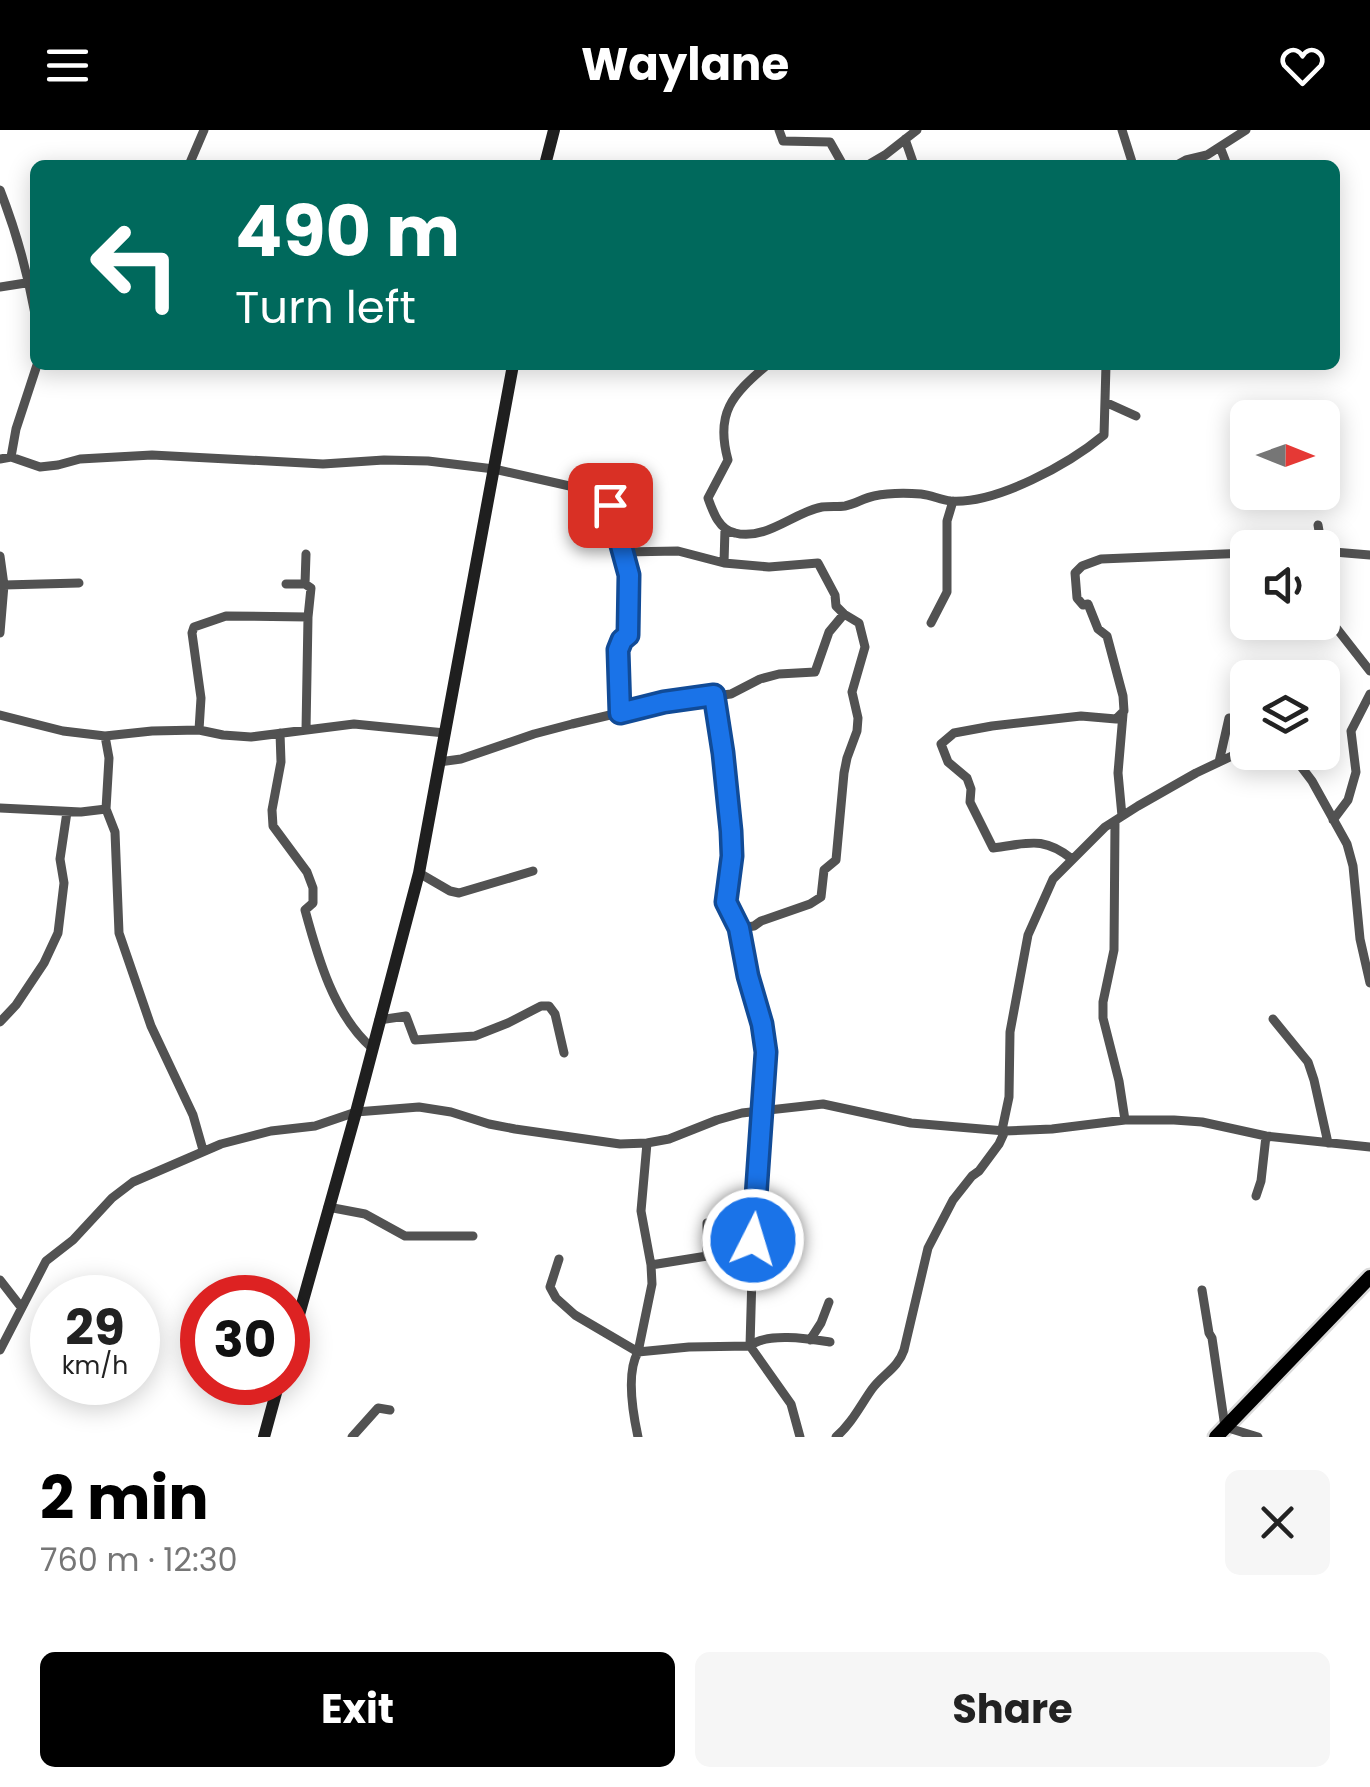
<!DOCTYPE html>
<meta charset="utf-8">
<style>
body{margin:0;font-family:Poppins,sans-serif;background:#f6f6f6;color:#222;height:100vh;display:flex;flex-direction:column;font-size:38px;white-space:nowrap}
*{box-sizing:border-box;margin:0}
p{font-size:32px;color:#767676}
.icon{flex:none;width:55px;height:55px;fill:none;stroke:currentColor;stroke-width:2;stroke-linecap:round;stroke-linejoin:round}
.map{position:relative;height:1307px;overflow:hidden}
.side{display:flex;flex-direction:column;background:#fff;flex:1}
.side>*{flex:none}
.top-card{position:absolute;left:30px;top:30px;width:1310px;height:210px;border-radius:15px;box-shadow:0 5px 25px #0003;background:#00695c;color:#fff;overflow:hidden}
.needle{width:65px;rotate:91deg}
.controls{position:absolute;left:1230px;top:270px;display:grid;gap:20px}
.controls a{display:grid;place-items:center;width:110px;height:110px;border-radius:15px;background:#fff;box-shadow:0 5px 25px #0003;font-size:50px}
.speed{position:absolute;left:30px;top:1145px;display:flex;gap:20px;font-size:50px;font-weight:700;text-align:center}
.speed>*{display:grid;place-content:center;width:130px;height:130px;border-radius:50%;background:#fff;box-shadow:0 5px 25px #0003;line-height:1}
.speed small{font-size:25px;font-weight:400}
.speed .limit{border:15px solid #d22;background:#fff;color:#111}
.pin{position:absolute;display:grid;place-items:center;width:85px;height:85px;color:#fff;margin:-42px;border-radius:20px;box-shadow:0 5px 15px #0006}
.me{position:absolute;width:110px;margin:-55px;rotate:5deg;stroke-linejoin:round;filter:drop-shadow(0 0 8px #0008)}
.turn{display:flex;align-items:center;gap:35px;height:210px;padding:0 40px;font-size:45px}
.turn .icon{width:130px;height:130px;stroke-width:2.5}
.turn b{display:block;font-size:70px;line-height:85px}
.round{display:grid;place-items:center;flex:none;width:105px;height:105px;border-radius:15px;background:#f6f6f6}
.head{display:flex;align-items:center;justify-content:space-between;height:170px;padding:0 40px}
h1{font-size:60px;font-weight:700;line-height:75px;color:#000}
.cta{display:flex;gap:20px;margin-top:auto;padding:20px 40px}
.cta a{flex:1;height:115px;border-radius:15px;background:#000;color:#fff;font-size:40px;font-weight:700;line-height:115px;text-align:center}
.cta a+a{background:#f6f6f6;color:#222}
header{display:flex;justify-content:space-between;align-items:center;height:130px;padding:0 40px;background:#000;color:#fff;font-size:45px;font-weight:700}
.map>svg:first-child{display:block}
.lines{fill:none;stroke-linecap:round;stroke-linejoin:round}
.primary-casing{stroke:#dbdbdb;stroke-width:19}
.street{stroke:#525252;stroke-width:9}
.secondary{stroke:#1f1f1f;stroke-width:12}
.primary{stroke:#000;stroke-width:14}
.route-casing{stroke:#114b97;stroke-width:25}
.route{stroke:#1a73e8;stroke-width:18}
</style>
<header><svg class="icon" aria-label="menu" viewBox="0 0 24 24"><path d="M4 6h16M4 12h16M4 18h16"/></svg>Waylane<svg class="icon" aria-label="heart" viewBox="0 0 24 24"><path d="M12 20l-8-8c-3-5 5-10 8-4 3-6 11-1 8 4z"/></svg></header>
<div class="map">
<svg width="1370" height="1307" viewBox="0 0 1370 1307">
<rect width="100%" height="100%" fill="#fff"/>
<g class="lines">
<!-- primary casing -->
<g class="primary-casing">
<path id="primary" d="M1216,1307L1370,1147"/>
</g>
<!-- street -->
<path class="street" d="M779,0L783,11L830,12L843,35
M1122,0L1133,35
M905,9L914,35
M1220,17L1227,35
M189,35L204,0
M868,35L885,25L917,0
M1177,35L1186,30L1207,25L1246,0
M0,60C16,101 27,140 35,184
M0,157L32,152
M767,235C732,265 715,283 728,330L708,368C713,382 719,400 735,403C766,411 794,382 822,377C830,376 838,377 845,376C855,374 864,368 874,366C888,363 907,363 921,364C931,365 941,370 951,371C997,374 1069,334 1104,305L1106,235
M1105,272L1136,286
M11,327L16,299L37,235
M0,329L11,327L40,337L58,335L80,329L152,325L323,334L384,330L428,331L494,339L605,364C629,409 629,455 628,505L622,510L618,520L621,583
M1318,395L1322,418
M1322,421L1370,425
M624,422L678,421L724,433L769,437L818,433L835,465L836,476L844,484L859,493L865,517L852,562L858,588L857,601L847,628L844,643L836,730L824,740L821,767L810,774L761,791L754,796L739,798
M1322,423L1334,495L1370,541
M0,426L4,455L0,503
M724,433L725,399
M286,454H305L311,458L308,487L306,600
M305,454L306,424
M4,455L79,453
M931,493L947,462V391L953,371
M714,565L729,675L732,726L726,772L739,798L748,846L762,894L765,922L753,1110L750,1216C766,1202 810,1209 830,1212
M0,585L63,601L105,606L152,601L199,600L223,605L251,607L354,594L445,603
M199,600L201,568L192,503L194,497L226,486L308,487
M280,603L281,632L272,680L273,696L307,742L313,758V773L305,780C318,828 334,885 372,918
M105,606L109,628L106,679L115,702L119,803L151,896L193,985L203,1020
M1290,622L1312,651L1347,714L1353,736L1360,809L1370,853
M439,632L461,629L534,604L572,594L665,572L731,564L760,549L779,544L815,542L829,502L844,484
M1219,632L1229,588
M0,678L81,682L106,679
M1122,686L1118,643L1123,584
M1333,690L1348,670L1356,642L1351,601L1370,564
M1115,691L1114,820L1103,872V888L1119,951L1125,990
M1072,729C1042,705 1027,714 993,718L970,672L971,659L967,648L948,632L941,614L954,603L992,596L1081,586L1116,589L1124,581L1123,566L1107,506L1098,499L1088,474L1083,475L1077,468L1075,443L1082,436L1101,429L1248,423
M419,743L450,761L459,763L533,741
M1273,889L1308,932L1314,950L1328,1013
M379,890L406,886L415,910L475,906L508,893L541,876H549L555,884L564,923
M0,892L16,875L44,833L58,803L64,753L60,729L67,682
M1002,1000L1009,967L1010,902L1028,805L1053,749L1105,697L1138,676L1196,643L1234,625L1248,622
M1256,1066L1261,1051L1266,1006
M328,1077L365,1084L405,1106H473
M707,1093V1126L753,1122
M559,1129L550,1157L556,1168L575,1185L638,1222L689,1217L750,1216L791,1274L800,1307
M651,1135L707,1126
M0,1150L21,1177
M1202,1160L1209,1203L1212,1208L1225,1297L1258,1307
M810,1210L821,1193L829,1172
M0,1220L46,1131L73,1110L112,1068L133,1052L221,1014L271,1001L315,996L356,982L419,977L451,982L489,994L515,999L620,1014L647,1013L669,1009L717,990L742,983L823,974L911,993L1005,1001L1052,999L1125,990H1174L1202,992L1266,1006L1370,1017
M352,1307L378,1278L390,1280
M638,1307C633,1284 626,1243 638,1222L652,1154L651,1135L641,1081L647,1013
M836,1307C852,1293 860,1276 872,1259C883,1244 898,1238 904,1220L928,1118L953,1070L972,1046L979,1041L999,1014L1005,1001"/>
<!-- secondary -->
<path class="secondary" d="M545,35L554,0
M288,1224L356,982L419,743L513,235
M264,1307L279,1252"/>
<!-- primary -->
<use href="#primary" class="primary"/>
</g>
<g class="lines">
<!-- route casing -->
<g class="route-casing">
<path id="route" d="M610,375L629,445L628,505L622,510L618,520L620,583L664,572L714,565L723,623L731,701L732,726L726,772L739,798L748,846L762,894L766,922L753,1110"/>
</g>
<!-- route -->
<use href="#route" class="route"/>
</g>
</svg>
<div class="controls">
<a><svg class="needle" viewBox="-14 -14 28 28"><path d="M0-13l5 13h-10z" fill="#e53935"/><path d="M0 13l5-13h-10z" fill="#767676"/></svg></a>
<a><svg class="icon" aria-label="sound" viewBox="0 0 24 24"><path d="M4 9h4l5-4v14l-5-4H4zM17 9q2 3 0 6"/></svg></a>
<a><svg class="icon" aria-label="layers" viewBox="0 0 24 24"><path d="M12 4l9 5-9 5-9-5zM3 14l9 5 9-5"/></svg></a>
</div>
<div class="speed"><div>29<small>km/h</small></div><div class="limit">30</div></div>
<div class="pin" style="left:610px;top:375px;background:#d93025"><svg class="icon" aria-label="arrive" viewBox="0 0 24 24"><path d="M6 21V4h12l-3 4 3 4H6"/></svg></div>
<svg class="me" style="left:753px;top:1110px" viewBox="-20 -20 40 40"><circle r="17" fill="#1a73e8" stroke="#fff" stroke-width="3"/><path d="M0-11L8 9 0 5-8 9z" fill="#fff"/></svg>
<div class="top-card">
<div class="turn"><svg class="icon" aria-label="left" viewBox="0 0 24 24"><path d="M17 20v-9H6M10 6l-5 5 5 5"/></svg><div><b>490 m</b>Turn left</div></div>
</div>
</div>
<section class="side">
<div class="head"><div><h1>2 min</h1><p>760 m · 12:30</p></div><a class="round"><svg class="icon" aria-label="close" viewBox="0 0 24 24"><path d="M6 6l12 12M18 6L6 18"/></svg></a></div>
<div class="cta"><a>Exit</a><a>Share</a></div>
</section>
